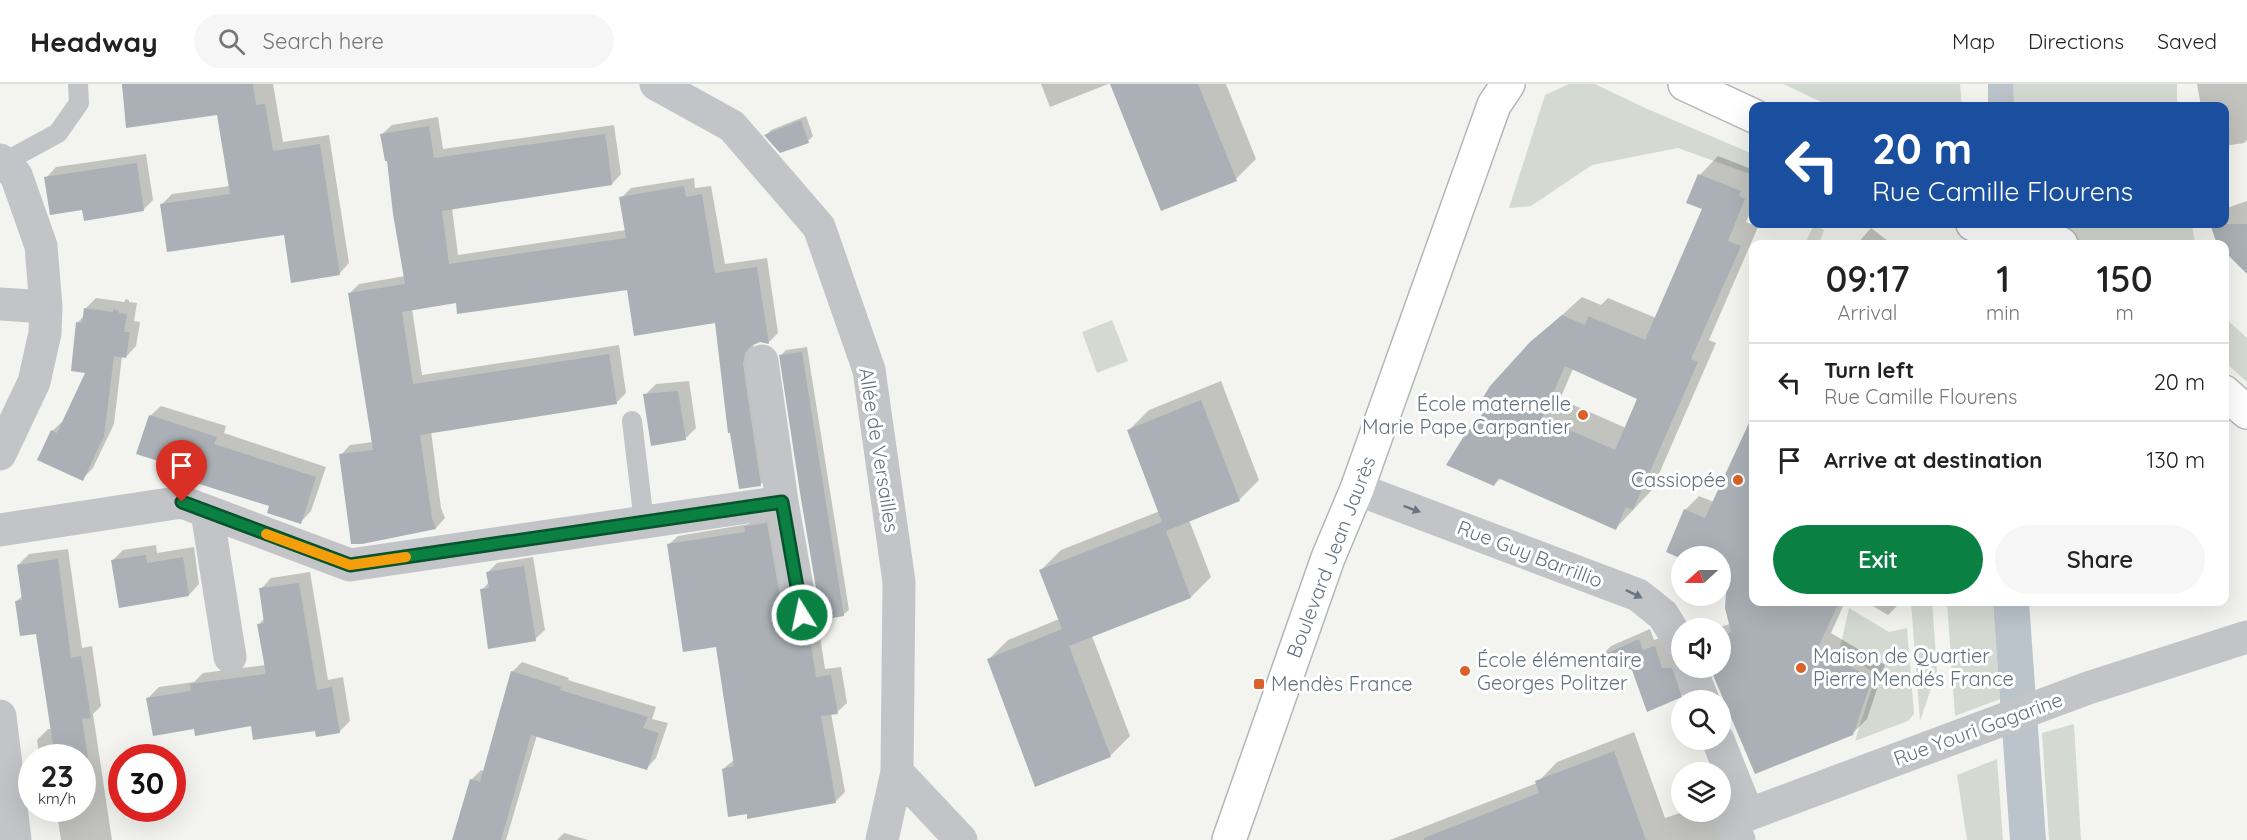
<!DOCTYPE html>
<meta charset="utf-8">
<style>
body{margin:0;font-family:Quicksand,sans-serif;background:#f6f6f6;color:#222;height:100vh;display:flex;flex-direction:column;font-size:22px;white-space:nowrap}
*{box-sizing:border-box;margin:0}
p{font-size:20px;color:#767676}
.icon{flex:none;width:33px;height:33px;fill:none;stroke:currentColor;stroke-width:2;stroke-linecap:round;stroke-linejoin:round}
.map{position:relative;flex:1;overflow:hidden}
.sheet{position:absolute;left:1749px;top:156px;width:480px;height:366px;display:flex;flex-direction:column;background:#fff;border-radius:12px;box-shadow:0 6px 24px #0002}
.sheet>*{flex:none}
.top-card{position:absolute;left:1749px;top:18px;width:480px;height:126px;border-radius:12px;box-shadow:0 6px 24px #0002;background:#1a4fa0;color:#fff;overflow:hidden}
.needle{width:39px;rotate:249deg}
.fabs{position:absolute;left:1671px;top:462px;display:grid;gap:12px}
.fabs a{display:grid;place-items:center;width:60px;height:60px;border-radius:50%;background:#fff;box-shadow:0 6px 24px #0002;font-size:30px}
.speed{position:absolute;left:18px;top:660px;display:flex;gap:12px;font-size:30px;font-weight:700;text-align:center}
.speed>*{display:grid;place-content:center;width:78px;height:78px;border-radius:50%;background:#fff;box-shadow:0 6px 24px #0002;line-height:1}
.speed small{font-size:15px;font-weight:400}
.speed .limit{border:9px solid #d22;background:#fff;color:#111}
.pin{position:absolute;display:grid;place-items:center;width:51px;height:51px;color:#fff;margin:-62px -26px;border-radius:50% 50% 50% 0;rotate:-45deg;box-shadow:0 0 6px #0007}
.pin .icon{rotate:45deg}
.me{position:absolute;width:66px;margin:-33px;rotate:350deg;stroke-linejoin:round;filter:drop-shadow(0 0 4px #0008)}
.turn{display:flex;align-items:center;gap:21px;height:126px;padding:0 24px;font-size:27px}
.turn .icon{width:78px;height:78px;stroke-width:2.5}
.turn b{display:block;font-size:42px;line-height:51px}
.eta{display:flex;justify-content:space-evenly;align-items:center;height:102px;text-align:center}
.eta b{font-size:36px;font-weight:600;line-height:42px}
.cta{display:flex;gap:12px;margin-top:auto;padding:12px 24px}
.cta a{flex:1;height:69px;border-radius:36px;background:#0b8043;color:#fff;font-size:24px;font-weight:600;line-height:69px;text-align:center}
.cta a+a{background:#f6f6f6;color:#222}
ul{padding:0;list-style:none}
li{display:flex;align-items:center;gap:18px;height:78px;padding:0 24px;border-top:2px solid #e0e0e0}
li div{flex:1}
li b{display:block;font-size:22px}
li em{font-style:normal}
header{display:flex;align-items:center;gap:36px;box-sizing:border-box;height:84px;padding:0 30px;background:#fff;border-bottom:2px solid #e0e0e0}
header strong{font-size:28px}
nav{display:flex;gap:33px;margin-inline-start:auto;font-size:21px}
.search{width:420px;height:54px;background:#f6f6f6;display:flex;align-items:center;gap:15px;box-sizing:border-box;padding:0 21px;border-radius:33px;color:#767676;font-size:22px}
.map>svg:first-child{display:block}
.green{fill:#d4dad1}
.water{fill:#bac4ca}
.shadow{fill:#0003;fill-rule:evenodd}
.building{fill:#aab0b5;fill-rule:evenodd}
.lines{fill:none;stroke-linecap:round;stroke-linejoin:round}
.secondary-casing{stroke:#b2b6ba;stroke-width:36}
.lane{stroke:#c2c4c8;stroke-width:20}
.street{stroke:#c2c4c8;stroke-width:33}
.secondary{stroke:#fff;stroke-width:33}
.oneway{fill:#697583}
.route-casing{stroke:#07532c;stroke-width:15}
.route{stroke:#0b8043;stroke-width:10}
.slow{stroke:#f59e0b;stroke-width:10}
.poi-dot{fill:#da6129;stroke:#fff;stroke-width:2}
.labels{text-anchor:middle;stroke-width:6;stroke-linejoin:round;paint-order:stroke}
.poi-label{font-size:20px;fill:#64717f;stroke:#fff;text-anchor:start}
.street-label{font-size:20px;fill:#64717f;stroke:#fff}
</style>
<header>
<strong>Headway</strong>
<div class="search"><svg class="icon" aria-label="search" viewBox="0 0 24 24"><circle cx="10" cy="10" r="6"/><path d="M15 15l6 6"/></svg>Search here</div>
<nav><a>Map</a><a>Directions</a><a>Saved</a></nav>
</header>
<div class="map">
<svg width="2247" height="756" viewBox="0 0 2247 756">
<rect width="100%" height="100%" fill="#f3f4ef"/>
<!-- green -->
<path class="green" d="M1569,0H1595L1645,24L1753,70V91L1678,64L1592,81L1531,122L1509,124L1545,11Z
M1783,0H1960L1962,22H1830Z
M2011,0H2177V22H2013Z
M1814,140L1824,146L1819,160H1805Z
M2060,140H2192L2195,160H2082Z
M2224,233L2247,254V298L2225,278Z
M1112,236L1128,277L1097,289L1082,248Z
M1911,518H1932L1937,587L1920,637Z
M1947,518H1993L2000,615L1955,632Z
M1849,524L1889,548L1907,544L1914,630L1908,637L1855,657L1876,591L1840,564Z
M2074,640L2081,756H2049L2042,649Z
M1997,675L2003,756H1967L1957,691Z"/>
<!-- water -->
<path class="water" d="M1988,0H2013L2014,22H1988Z
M1993,518H2029L2046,756H2010Z"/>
<!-- shadow -->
<path class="shadow" d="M122,0H273L283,58L329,51L349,179L339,190L285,149L162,120L172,110L230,102L218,29L127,43Z
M1041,0H1108L1050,23Z
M1114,0H1226L1256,75L1236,95Z
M2197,0H2247V56L2244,59L2224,62V22H2201Z
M806,32L813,52L808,57L766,51L771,46Z
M438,33L443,65L614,41L621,90L612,100L452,124L458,171L626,146L621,114L631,104L694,94L695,104L711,102L725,180L767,174L778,249L769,258L760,257L754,259L752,269L770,391L760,401L716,237L628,204L458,217L412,225L422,291L619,261L626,309L616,319L431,347L441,424L445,434L436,444L362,458L341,371L350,361L373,358L349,210L359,200L405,192L388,75L382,50L392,41Z
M146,70L153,116L143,126L83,124L46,94L56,83Z
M1718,72L1754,86V119L1746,138L1758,143L1709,256L1716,259L1652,406L1616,444L1501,394L1494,401L1486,327L1531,259L1582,213L1601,221L1608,214L1656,234L1704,125L1688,118L1700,91ZM1573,285L1639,314L1626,344L1560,315Z
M2247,117V188L2224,160L2218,159L2212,140H2224V125Z
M1871,144L1892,160H1857Z
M96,214L124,218L126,215L129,216V218L137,219L134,237L140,238L136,262L126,273L122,272L114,340L93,384L82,395L52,347L63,337L87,288L77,239L85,231V225Z
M807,263L849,526L843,531L781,271L786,266Z
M689,297L696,344L685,355L645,311L656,300Z
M1221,297L1259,396L1239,416L1189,436L1211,493L1191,513L1092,552L1130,652L1110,672L988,576L1008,556L1059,535L1041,486L1061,466L1160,427L1129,346L1149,326Z
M161,322L226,342L224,349L326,383L311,427L301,438L271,421L170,379L150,332Z
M1699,412L1714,418L1754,518H1845L1831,549L1885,581L1867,635L1852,650L1755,688L1712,584H1720V544H1717L1730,540L1727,508L1720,472H1682L1685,426Z
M776,431L805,540L818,539L825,585L841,583L847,619L837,628L831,629L845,708L835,718L723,685L735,675L718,561L668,461L678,452L749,440L755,434Z
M156,461L157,469L194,463L199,500L189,511L112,477L123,466Z
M68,465L82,564L92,562L101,622L93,630L112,756H61L56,724H82V674H40L37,656L48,645H52L37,548L16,518L23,511L18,481L29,470Z
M533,473L545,546L535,555L482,506L489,498L488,488L497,479Z
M310,488L328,596L343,593L350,637L339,648L252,640L195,643L148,614L159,603L194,598L203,589L266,581L259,540L265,534L261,505L271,494Z
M1866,518H1901L1888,531Z
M1650,545L1654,556L1666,552L1692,601L1681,612L1633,584L1601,572L1611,562Z
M522,578L569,594L568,596L656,623L652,635L668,639L656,674L647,684L537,651L506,756H454L471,696L481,686L485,688L512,588Z
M1634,648L1665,734L1683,728H1720V716L1736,756H1390L1537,699L1557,678Z
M564,749L588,756H557Z"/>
<!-- building -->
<path class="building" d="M122,0H253L256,21L265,20L273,67L320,60L340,191L291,199L284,151L167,168L160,120L230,110L217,31L126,44Z
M1110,0H1198L1237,97L1161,127Z
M801,36L809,59L780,69L764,51Z
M429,42L434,74L605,50L607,62L612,101L442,127L449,180L626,154L619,113L684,102L686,113L702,110L715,189L757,183L769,260L760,258L751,262L745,269L743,280L761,402L739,405L730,349H728L715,239L634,252L627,206L457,230L456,219L402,228L413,300L609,270L617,320L420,351L432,434L436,445L362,460H351L339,370L373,366L348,209L405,200L393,130L387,77H385L380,50Z
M137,79L144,127L84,137L82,126L50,131L44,93Z
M1698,90L1741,107L1739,112L1745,115L1728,157L1741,162L1691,275L1698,278L1633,426L1626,423L1616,446L1498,394L1494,402L1446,381L1464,352L1484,328L1476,325L1490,302L1530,258L1562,231L1585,241L1588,232L1645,256L1702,125L1686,119ZM1565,282L1637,315L1615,366L1542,334Z
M2210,140H2247V190L2224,167V160H2217Z
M84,224L113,228L114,225L119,227V229L127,230L124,248H130L126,274L114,272L104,352L83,397L37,376L51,346L57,349L85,289L71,287L76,238L82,239Z
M802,268L844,532L820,536V528L801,415L779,271Z
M678,307L686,356L651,362L643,310Z
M1201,316L1240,417L1166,447L1191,514L1069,562L1111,673L1035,703L987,575L1062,545L1039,486L1162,438L1127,346Z
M1754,328V518H1839L1818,564L1872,595L1853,651L1755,690L1710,584H1720V552L1731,548L1725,524L1726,509L1720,506V472H1682V475L1666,468L1684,425L1705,434Z
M149,331L217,353L214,360L316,393L301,440L267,429L269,422L165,389L168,380L136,370Z
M767,439L784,535L788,543L795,548H809L816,593L831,591L838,630L821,632L836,719L747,735V730L728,733L722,685L734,682L716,563L683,568L667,460L745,448L744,442Z
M146,471L147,479L183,473L189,512L119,524L111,476Z
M58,475L71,574L81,572L91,634L82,635L88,674H55L36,550L20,552L15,517L22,516L17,481Z
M524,482L536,557L488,565L480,505L489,504L486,488Z
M299,499L317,606L332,603L340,649L316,653L315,647L253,656L251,642L195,652L194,645L153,652L146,614L191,607L190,600L266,590L257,540L264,539L259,504Z
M1639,555L1643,566L1655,562L1662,584H1672L1682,613L1647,628L1632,586L1599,573Z
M511,587L561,603L560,606L648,633L643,644L659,649L647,686L531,651L501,756H452L470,695L480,698Z
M1614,667L1646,756H1424V754L1539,709L1535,697Z"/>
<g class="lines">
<!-- secondary casing -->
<g class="secondary-casing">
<path id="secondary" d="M1685,0L1754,32
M1973,140L2013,160
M2024,140L2061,160
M2224,308L2247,328
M1229,756L1328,474L1357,405L1494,21L1508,0"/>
</g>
<!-- lane -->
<path class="lane" d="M3,79L58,49L79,19L78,0
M632,337L644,438"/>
<!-- street -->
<path class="street" d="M656,0L732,42L819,143L869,286L899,498L897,688L882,756
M0,76L16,91L41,162L46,223L45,249L34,298L0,370
M0,220L46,223
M762,277L782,418
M1357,405L1638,511L1663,531L1682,562
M207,428L230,573
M0,446L182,418L350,481L782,418L802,531
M1690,584L1703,616
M0,632L15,756
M1718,656L1748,731
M897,688L961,756
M1739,756L1731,737L2088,604L2247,553"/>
<!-- secondary -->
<use href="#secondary" class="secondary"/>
</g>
<!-- one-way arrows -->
<defs><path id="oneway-solid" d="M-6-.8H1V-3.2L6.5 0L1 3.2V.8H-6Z" transform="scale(1.5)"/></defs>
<g class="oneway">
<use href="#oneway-solid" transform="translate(1412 425) rotate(20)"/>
<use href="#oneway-solid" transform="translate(1634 510) rotate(26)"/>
</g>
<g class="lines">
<!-- route casing -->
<g class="route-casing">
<path id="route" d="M182,418L350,481L782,418L802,531"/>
</g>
<!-- route -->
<use href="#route" class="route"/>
<!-- slow -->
<path class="slow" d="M266,450L350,481L406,473"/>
</g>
<!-- markers -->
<g class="poi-dot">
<circle cx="1583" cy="331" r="6"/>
<circle cx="1738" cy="396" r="6"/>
<circle cx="1801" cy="584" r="6"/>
<circle cx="1465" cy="587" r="6"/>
<rect x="1253" y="594" width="12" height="12" rx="3"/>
</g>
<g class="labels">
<!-- poi labels -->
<g class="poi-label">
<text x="1571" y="327" text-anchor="end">École maternelle<tspan x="1571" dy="23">Marie Pape Carpantier</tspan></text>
<text x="1726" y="403" text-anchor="end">Cassiopée</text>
<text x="1813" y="579">Maison de Quartier<tspan x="1813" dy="23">Pierre Mendés France</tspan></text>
<text x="1477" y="583">École élémentaire<tspan x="1477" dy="23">Georges Politzer</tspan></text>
<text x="1271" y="607">Mendès France</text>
</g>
<!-- street labels -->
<g class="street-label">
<text transform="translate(879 366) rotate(81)" y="7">Allée de Versailles</text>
<text transform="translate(1530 470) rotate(21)" y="7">Rue Guy Barrillio</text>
<text transform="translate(1331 473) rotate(-69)" y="7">Boulevard Jean Jaurès</text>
<text transform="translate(1978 645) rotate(-20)" y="7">Rue Youri Gagarine</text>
</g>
</g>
</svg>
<div class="fabs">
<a><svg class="needle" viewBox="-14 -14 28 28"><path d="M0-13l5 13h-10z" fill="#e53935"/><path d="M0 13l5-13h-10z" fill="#767676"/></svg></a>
<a><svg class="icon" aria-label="sound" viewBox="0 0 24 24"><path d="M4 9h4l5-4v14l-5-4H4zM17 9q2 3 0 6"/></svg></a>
<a><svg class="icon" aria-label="search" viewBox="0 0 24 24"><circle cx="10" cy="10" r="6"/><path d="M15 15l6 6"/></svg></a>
<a><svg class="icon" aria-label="layers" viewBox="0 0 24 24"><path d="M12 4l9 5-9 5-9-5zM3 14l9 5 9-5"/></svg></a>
</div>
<div class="speed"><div>23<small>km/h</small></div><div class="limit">30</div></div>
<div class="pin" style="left:182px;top:418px;background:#d93025"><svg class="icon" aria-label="arrive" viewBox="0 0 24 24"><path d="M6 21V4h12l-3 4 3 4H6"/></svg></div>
<svg class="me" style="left:802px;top:531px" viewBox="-20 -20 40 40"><circle r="17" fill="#0b8043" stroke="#fff" stroke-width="3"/><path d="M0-11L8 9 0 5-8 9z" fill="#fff"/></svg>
<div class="top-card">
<div class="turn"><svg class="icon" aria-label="left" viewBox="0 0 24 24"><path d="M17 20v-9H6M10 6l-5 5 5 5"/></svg><div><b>20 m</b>Rue Camille Flourens</div></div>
</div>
<section class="sheet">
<div class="eta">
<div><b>09:17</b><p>Arrival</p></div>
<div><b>1</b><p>min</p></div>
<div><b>150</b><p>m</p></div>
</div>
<ul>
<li><svg class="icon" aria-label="left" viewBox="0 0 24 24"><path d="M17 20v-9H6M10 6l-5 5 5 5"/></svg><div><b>Turn left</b><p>Rue Camille Flourens</p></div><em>20 m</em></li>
<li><svg class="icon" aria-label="arrive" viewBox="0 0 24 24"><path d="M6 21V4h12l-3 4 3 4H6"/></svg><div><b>Arrive at destination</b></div><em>130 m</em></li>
</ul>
<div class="cta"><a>Exit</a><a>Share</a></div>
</section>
</div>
